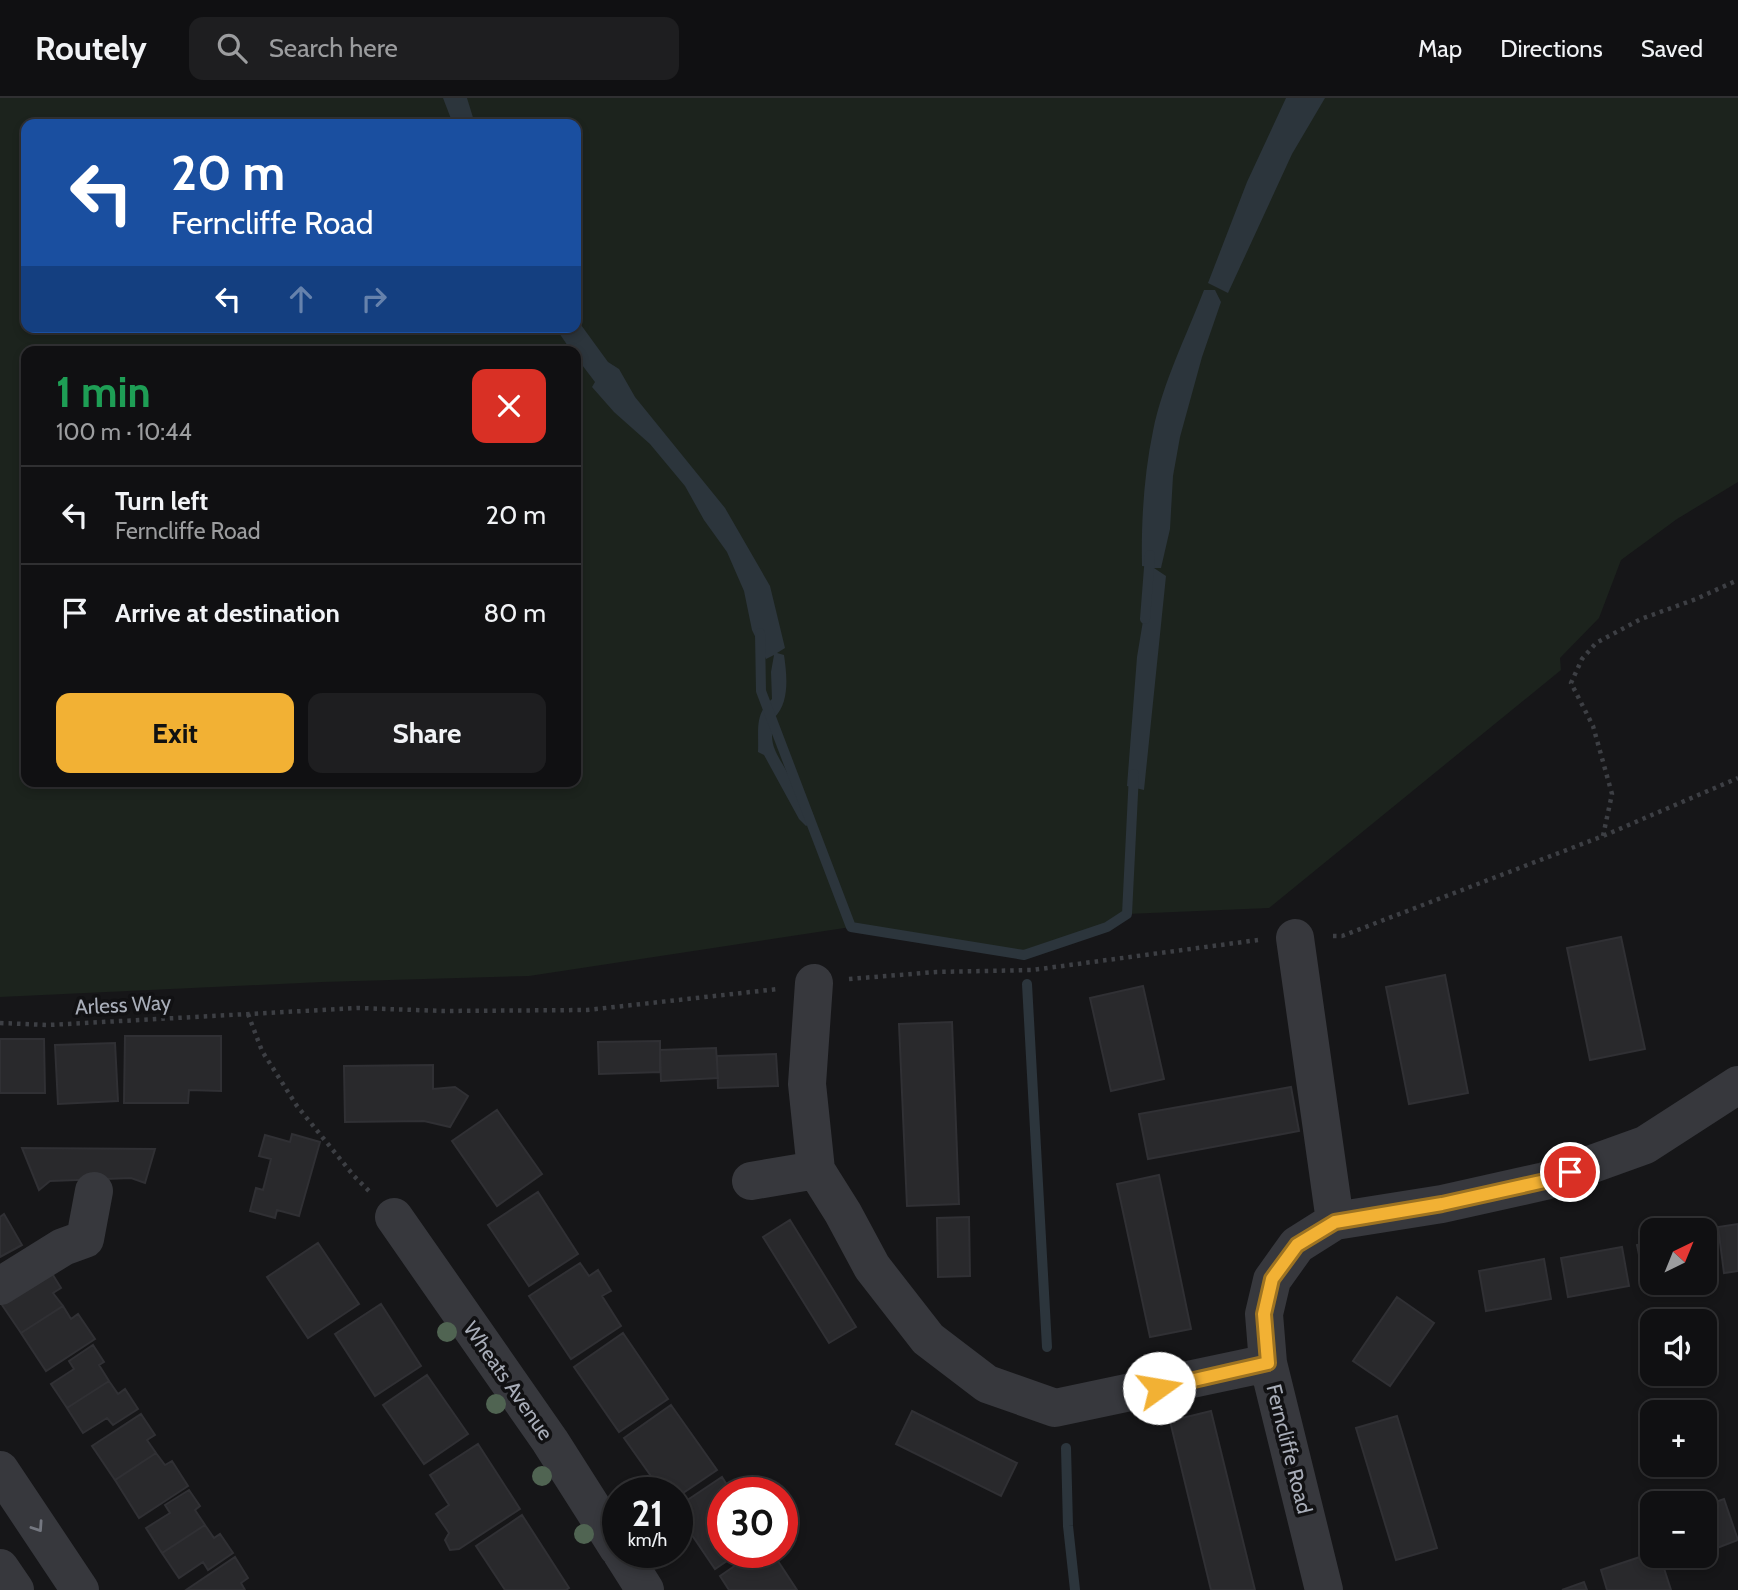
<!DOCTYPE html>
<meta charset="utf-8">
<style>
body{margin:0;font-family:Cabin,sans-serif;background:#1e1e20;color:#f1f3f6;height:100vh;display:flex;flex-direction:column;font-size:26px;white-space:nowrap}
*{box-sizing:border-box;margin:0}
p{font-size:23px;color:#9c9d9f}
.icon{flex:none;width:38px;height:38px;fill:none;stroke:currentColor;stroke-width:2;stroke-linecap:round;stroke-linejoin:round}
.map{position:relative;flex:1;overflow:hidden}
.panel{position:absolute;left:21px;top:248px;width:560px;height:441px;display:flex;flex-direction:column;background:#101012;border-radius:14px;box-shadow:0 4px 10px #0003,0 0 0 2px #303032}
.panel>*{flex:none}
.hud{position:absolute;left:21px;top:21px;width:560px;height:214px;border-radius:14px;box-shadow:0 4px 10px #0003,0 0 0 2px #303032;background:#1a4fa0;color:#fff;overflow:hidden}
.needle{width:46px;rotate:43deg}
.buttons{position:absolute;left:1640px;top:1120px;display:grid;gap:14px}
.buttons a{display:grid;place-items:center;width:77px;height:77px;border-radius:14px;background:#101012;box-shadow:0 4px 10px #0003,0 0 0 2px #303032;font-size:35px}
.speed{position:absolute;left:602px;top:1379px;display:flex;gap:14px;font-size:35px;font-weight:700;text-align:center}
.speed>*{display:grid;place-content:center;width:91px;height:91px;border-radius:50%;background:#101012;box-shadow:0 4px 10px #0003,0 0 0 2px #303032;line-height:1}
.speed small{font-size:18px;font-weight:400}
.speed .limit{border:10px solid #d22;background:#fff;color:#111}
.pin{position:absolute;display:grid;place-items:center;width:60px;height:60px;color:#fff;margin:-30px;border:4px solid #fff;border-radius:50%;box-shadow:0 2px 7px #0007}
.me{position:absolute;width:77px;margin:-38px;rotate:77deg;stroke-linejoin:round;filter:drop-shadow(0 0 5px #0008)}
.turn{display:flex;align-items:center;gap:24px;height:147px;padding:0 35px;font-size:32px}
.turn .icon{width:91px;height:91px;stroke-width:2.5}
.turn b{display:block;font-size:49px;line-height:60px}
.lanes{display:flex;align-items:center;height:66px;padding:0 35px;background:#0003;justify-content:center;gap:35px;direction:ltr}
.lanes .off{opacity:.35}
.round{display:grid;place-items:center;flex:none;width:74px;height:74px;border-radius:14px;background:#1e1e20}
.overview{display:flex;align-items:center;justify-content:space-between;height:119px;padding:0 35px}
h1{font-size:42px;font-weight:700;line-height:52px;color:#1e9e55}
.action{display:flex;gap:14px;margin-top:auto;padding:14px 35px}
.action a{flex:1;height:80px;border-radius:14px;background:#f2b134;color:#111;font-size:28px;font-weight:700;line-height:80px;text-align:center}
.action a+a{background:#1e1e20;color:#f1f3f6}
ul{padding:0;list-style:none}
li{display:flex;align-items:center;gap:21px;height:98px;padding:0 35px;border-top:2px solid #303032}
li div{flex:1}
li b{display:block;font-size:26px}
li em{font-style:normal}
header{display:flex;align-items:center;gap:42px;box-sizing:border-box;height:98px;padding:0 35px;background:#101012;border-bottom:2px solid #303032}
header strong{font-size:33px}
nav{display:flex;gap:38px;margin-inline-start:auto;font-size:24px}
.search{width:490px;height:63px;background:#1e1e20;display:flex;align-items:center;gap:18px;box-sizing:border-box;padding:0 24px;border-radius:14px;color:#9c9d9f;font-size:26px}
.map>svg:first-child{display:block}
.green{fill:#1c231d;fill-rule:evenodd}
.water{fill:#2c353c}
.lines{fill:none;stroke-linecap:round;stroke-linejoin:round}
.stream{stroke:#2c353c;stroke-width:10}
.building{fill:#29292c;stroke:#303034;stroke-width:2}
.path{stroke:#3d3f44;stroke-width:4.5;stroke-dasharray:3.5 5;stroke-linecap:butt}
.minor{stroke:#37383d;stroke-width:38}
.tree{fill:#506452}
.oneway{stroke:#757881}
.route-casing{stroke:#9d7322;stroke-width:18}
.route{stroke:#f2b134;stroke-width:12}
.labels{text-anchor:middle;stroke-width:7;stroke-linejoin:round;paint-order:stroke}
.street-label{font-size:21px;fill:#a8adb8;stroke:#111113}
</style>
<header>
<strong>Routely</strong>
<div class="search"><svg class="icon" aria-label="search" viewBox="0 0 24 24"><circle cx="10" cy="10" r="6"/><path d="M15 15l6 6"/></svg>Search here</div>
<nav><a>Map</a><a>Directions</a><a>Saved</a></nav>
</header>
<div class="map">
<svg width="1738" height="1492" viewBox="0 0 1738 1492">
<rect width="100%" height="100%" fill="#161618"/>
<!-- green -->
<path class="green" d="M0,0H1738V384L1677,421L1621,462L1599,520L1560,560L1561,572L1269,810L1127,816L1107,829L1024,856L851,829L529,878L322,884L0,899ZM26,26H576V229H26ZM26,254H576V684H26Z"/>
<!-- water -->
<path class="water" d="M443,0H467L475,26H453Z
M1286,0H1325L1292,56L1228,195L1208,185L1247,84Z
M1204,192H1215L1221,204L1202,259L1180,339L1173,378L1170,431L1161,470H1154L1166,478L1144,692L1127,688L1137,559L1152,469L1142,468C1141,424 1144,376 1153,333C1163,284 1186,239 1204,192Z
M576,220L608,264L619,271L635,299L725,410L770,488L785,550L777,555L784,557C787,577 790,605 774,620C768,648 776,653 788,676C792,682 794,690 798,695C806,706 812,709 815,723L806,728L799,721L764,657L758,654C759,632 754,616 772,601L771,574L774,557L766,561L752,532L744,493L727,454L704,422L685,388L650,346L614,314L592,289L595,284L576,259V254H572L555,229H576Z"/>
<g class="lines">
<!-- stream -->
<path class="stream" d="M1145,521L1150,457
M760,535L761,593L851,829L1024,857L1107,829L1127,816L1134,676
M1027,886L1047,1249
M1066,1350L1068,1428L1075,1492"/>
</g>
<!-- building -->
<path class="building" d="M1621,839L1645,951L1590,962L1567,850Z
M1445,877L1468,995L1409,1006L1386,889Z
M1143,888L1164,981L1111,993L1090,900Z
M952,924L959,1106L907,1108L899,926Z
M125,938H221V993L189,992L188,1005H124Z
M0,941H44L45,995H0Z
M660,943V974L599,976L598,944Z
M115,945L118,1003L58,1006L55,947Z
M716,950L718,980L661,983L660,952Z
M776,956L778,988L718,990L717,958Z
M433,967V991L455,989L468,998L450,1029L424,1023L345,1024L344,968Z
M1291,989L1299,1033L1148,1061L1139,1016Z
M497,1012L542,1076L497,1108L452,1043Z
M292,1036L320,1044L299,1118L277,1112L275,1120L250,1113L256,1090L263,1092L271,1061L259,1058L265,1037L290,1044Z
M22,1050L155,1051L145,1085L131,1080L50,1083L39,1092Z
M1159,1077L1191,1231L1150,1239L1117,1086Z
M538,1094L578,1156L529,1188L488,1127Z
M4,1116L22,1147L0,1159V1119Z
M969,1119L970,1178L938,1179L937,1120Z
M790,1122L856,1229L829,1245L763,1139Z
M1738,1126V1173L1724,1175L1718,1129Z
M1652,1144V1185H1678L1646,1191L1637,1147Z
M318,1145L359,1206L308,1240L267,1179Z
M1622,1149L1629,1188L1568,1199L1561,1160Z
M1544,1161L1551,1201L1486,1213L1479,1173Z
M580,1165L589,1178L598,1172L611,1193L602,1198L621,1228L571,1261L529,1198Z
M48,1169L61,1190L53,1195L63,1208L21,1235L0,1204Z
M1397,1199L1434,1225L1390,1288L1353,1263Z
M381,1206L421,1268L375,1298L335,1236Z
M63,1208L71,1221L78,1216L95,1241L46,1273L21,1235Z
M623,1235L668,1301L619,1334L574,1269Z
M93,1247L104,1264L99,1267L109,1283L67,1310L51,1286L74,1271L69,1263Z
M427,1277L468,1336L424,1366L383,1307Z
M109,1283L118,1296L125,1291L138,1311L113,1327L107,1320L83,1335L67,1310Z
M671,1307L717,1372L677,1399V1395H663L624,1340Z
M912,1313L1017,1365L1001,1398L896,1346Z
M1211,1313L1255,1492H1211L1170,1323Z
M141,1316L155,1337L147,1342L156,1355L115,1382L92,1348Z
M1397,1318L1437,1450L1396,1462L1356,1330Z
M478,1346L520,1411L459,1451L450,1452L445,1442L449,1435L436,1416L449,1407L430,1377Z
M156,1355L165,1367L172,1363L188,1388L139,1420L115,1382Z
M722,1379L732,1395H723V1454H740L715,1471L677,1415V1409Z
M189,1392L200,1408L195,1412L205,1427L162,1455L146,1430L170,1415L165,1407Z
M1724,1401L1738,1442L1704,1455V1408Z
M522,1417L569,1490L566,1492H505L476,1448Z
M205,1427L214,1440L220,1436L233,1455L208,1472L203,1464L179,1480L162,1455Z
M755,1454H772L797,1492H729L720,1478Z
M1652,1455V1458H1660L1671,1492H1607L1601,1472Z
M1679,1458H1698L1681,1464Z
M235,1459L248,1480L241,1485L245,1492H186Z
M1584,1484L1587,1492H1562Z"/>
<g class="lines">
<!-- path -->
<path class="path" d="M1603,738L1612,696L1593,628L1571,585L1582,561L1596,545L1641,521L1696,501L1738,482
M1333,838H1342L1603,738L1738,680
M849,881L936,874L1032,872L1258,842
M248,916L262,953L297,1008L354,1078L369,1093
M0,925L48,927L358,910L444,913L587,912L778,891"/>
<!-- minor -->
<path class="minor" d="M1295,840L1335,1123
M814,885L807,986L816,1072L843,1115L872,1169L928,1241L987,1286L1055,1310L1268,1265
M751,1083L816,1072
M394,1119L550,1343L618,1450
M0,1188L63,1149L85,1141L94,1093
M0,1372L80,1492
M621,1454L645,1492
M0,1470L15,1492
M1324,1492L1268,1265L1264,1216L1272,1182L1297,1147L1335,1123L1442,1106L1545,1083L1645,1047L1738,987"/>
</g>
<!-- trees -->
<g class="tree">
<circle cx="447" cy="1234" r="10"/>
<circle cx="496" cy="1306" r="10"/>
<circle cx="542" cy="1378" r="10"/>
<circle cx="584" cy="1436" r="10"/>
</g>
<!-- one-way arrows -->
<defs><path id="oneway-chevron" d="M-2-3.5L2.5 0L-2 3.5" fill="none" stroke-width="1.6" stroke-linecap="round" stroke-linejoin="round" transform="scale(1.75)"/></defs>
<use class="oneway" href="#oneway-chevron" transform="translate(38 1429) rotate(56)"/>
<g class="lines">
<!-- route casing -->
<g class="route-casing">
<path id="route" d="M1159,1290L1268,1265L1264,1216L1272,1181L1297,1147L1335,1124L1442,1106L1545,1083L1570,1074"/>
</g>
<!-- route -->
<use href="#route" class="route"/>
</g>
<g class="labels">
<!-- street labels -->
<g class="street-label">
<text transform="translate(123 907) rotate(-3)" y="7">Arless Way</text>
<text transform="translate(508 1283) rotate(55)" y="7">Wheats Avenue</text>
<text transform="translate(1289 1351) rotate(76)" y="7">Ferncliffe Road</text>
</g>
</g>
</svg>
<div class="buttons">
<a><svg class="needle" viewBox="-14 -14 28 28"><path d="M0-13l5 13h-10z" fill="#e53935"/><path d="M0 13l5-13h-10z" fill="#9c9d9f"/></svg></a>
<a><svg class="icon" aria-label="sound" viewBox="0 0 24 24"><path d="M4 9h4l5-4v14l-5-4H4zM17 9q2 3 0 6"/></svg></a>
<a>+</a>
<a>−</a>
</div>
<div class="speed"><div>21<small>km/h</small></div><div class="limit">30</div></div>
<div class="pin" style="left:1570px;top:1074px;background:#d93025"><svg class="icon" aria-label="arrive" viewBox="0 0 24 24"><path d="M6 21V4h12l-3 4 3 4H6"/></svg></div>
<svg class="me" style="left:1159px;top:1290px" viewBox="-20 -20 40 40"><circle r="19" fill="#fff"/><path d="M0-13L10 11 0 6-10 11z" fill="#f2b134"/></svg>
<div class="hud">
<div class="turn"><svg class="icon" aria-label="left" viewBox="0 0 24 24"><path d="M17 20v-9H6M10 6l-5 5 5 5"/></svg><div><b>20 m</b>Ferncliffe Road</div></div>
<div class="lanes"><svg class="icon" aria-label="left" viewBox="0 0 24 24"><path d="M17 20v-9H6M10 6l-5 5 5 5"/></svg><svg class="icon off" aria-label="ahead" viewBox="0 0 24 24"><path d="M12 20V5M6 11l6-6 6 6"/></svg><svg class="icon off" aria-label="right" viewBox="0 0 24 24"><path d="M7 20v-9h11M14 6l5 5-5 5"/></svg></div>
</div>
<section class="panel">
<div class="overview"><div><h1>1 min</h1><p>100 m · 10:44</p></div><a class="round" style="background:#d93025;color:#fff"><svg class="icon" aria-label="close" viewBox="0 0 24 24"><path d="M6 6l12 12M18 6L6 18"/></svg></a></div>
<ul>
<li><svg class="icon" aria-label="left" viewBox="0 0 24 24"><path d="M17 20v-9H6M10 6l-5 5 5 5"/></svg><div><b>Turn left</b><p>Ferncliffe Road</p></div><em>20 m</em></li>
<li><svg class="icon" aria-label="arrive" viewBox="0 0 24 24"><path d="M6 21V4h12l-3 4 3 4H6"/></svg><div><b>Arrive at destination</b></div><em>80 m</em></li>
</ul>
<div class="action"><a>Exit</a><a>Share</a></div>
</section>
</div>
